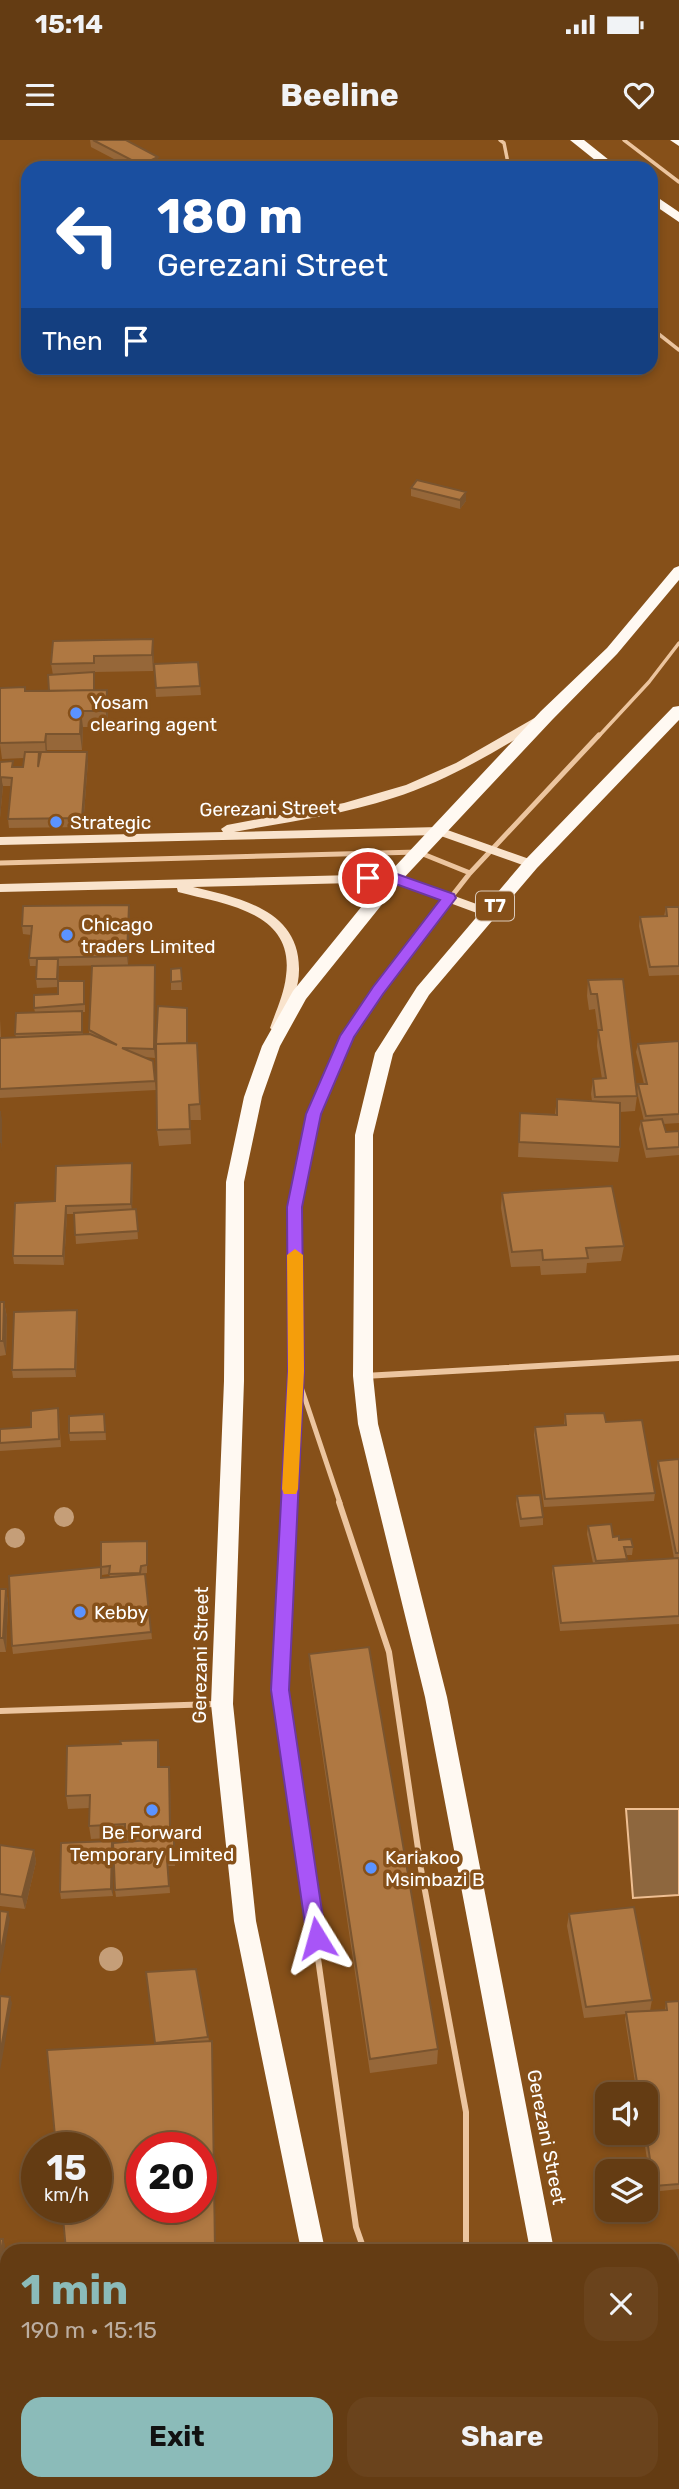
<!DOCTYPE html>
<meta charset="utf-8">
<style>
body{margin:0;font-family:Rubik,sans-serif;background:#6a431c;color:#f1f3f6;height:100vh;display:flex;flex-direction:column;font-size:26px;white-space:nowrap}
*{box-sizing:border-box;margin:0}
p{font-size:23px;color:#bbada0}
.icon{flex:none;width:38px;height:38px;fill:none;stroke:currentColor;stroke-width:2;stroke-linecap:round;stroke-linejoin:round}
.map{position:relative;flex:1;overflow:hidden}
.details{position:absolute;left:0px;top:2104px;width:679px;height:247px;display:flex;flex-direction:column;background:#643c13;border-radius:21px 21px 0 0;box-shadow:0 4px 10px #0003,0 0 0 2px #785633}
.details>*{flex:none}
.guide{position:absolute;left:21px;top:21px;width:637px;height:214px;border-radius:21px;box-shadow:0 4px 10px #0003,0 0 0 2px #785633;background:#1a4fa0;color:#fff;overflow:hidden}
.fabs{position:absolute;left:595px;top:1942px;display:grid;gap:14px}
.fabs a{display:grid;place-items:center;width:63px;height:63px;border-radius:14px;background:#643c13;box-shadow:0 4px 10px #0003,0 0 0 2px #785633;font-size:35px}
.speed{position:absolute;left:21px;top:1992px;display:flex;gap:14px;font-size:35px;font-weight:700;text-align:center}
.speed>*{display:grid;place-content:center;width:91px;height:91px;border-radius:50%;background:#643c13;box-shadow:0 4px 10px #0003,0 0 0 2px #785633;line-height:1}
.speed small{font-size:18px;font-weight:400}
.speed .limit{border:10px solid #d22;background:#fff;color:#111}
.pin{position:absolute;display:grid;place-items:center;width:60px;height:60px;color:#fff;margin:-30px;border:4px solid #fff;border-radius:50%;box-shadow:0 2px 7px #0007}
.me{position:absolute;width:77px;margin:-38px;rotate:352deg;stroke-linejoin:round;filter:drop-shadow(0 0 5px #0008)}
.turn{display:flex;align-items:center;gap:24px;height:147px;padding:0 21px;font-size:32px}
.turn .icon{width:91px;height:91px;stroke-width:2.5}
.turn b{display:block;font-size:49px;line-height:60px}
.then{display:flex;align-items:center;height:66px;padding:0 21px;background:#0003;gap:14px;font-size:26px}
.round{display:grid;place-items:center;flex:none;width:74px;height:74px;border-radius:21px;background:#6a431c}
.head{display:flex;align-items:center;justify-content:space-between;height:119px;padding:0 21px}
h1{font-size:42px;font-weight:700;line-height:52px;color:#8bbbb9}
.button{display:flex;gap:14px;margin-top:auto;padding:14px 21px}
.button a{flex:1;height:80px;border-radius:21px;background:#8bbbb9;color:#111;font-size:28px;font-weight:700;line-height:80px;text-align:center}
.button a+a{background:#6a431c;color:#f1f3f6}
.status{display:flex;justify-content:space-between;align-items:center;height:49px;padding:0 35px;background:#643c13;direction:ltr}
.status svg{height:19px;fill:currentColor}
header{display:flex;justify-content:space-between;align-items:center;height:91px;padding:0 21px;background:#643c13;font-size:32px;font-weight:700}
.map>svg:first-child{display:block}
.water{fill:#8e673e;stroke:#efbf92;stroke-width:2}
.lines{fill:none;stroke-linecap:round;stroke-linejoin:round}
.service-far2{stroke:#ecc59f;stroke-width:3.5}
.service-far1{stroke:#ecc59f;stroke-width:5}
.service{stroke:#ecc59f;stroke-width:6}
.minor{stroke:#ecc59f;stroke-width:6}
.secondary{fill:#f9e3cc;fill-rule:evenodd}
.trunk{fill:#fff9f2;fill-rule:evenodd}
.tree{fill:#c59e78}
.wall{fill:#966739;fill-rule:evenodd}
.shaded-wall{fill:#7a542e}
.building{fill:#af7842;stroke:#7a542e;stroke-width:2;fill-rule:evenodd}
.route{fill:#a855f7;stroke:#6d37a1;stroke-width:2}
.slow{fill:#f59e0b}
.poi-dot{fill:#5b93ff;stroke:#865019;stroke-width:2.5}
.labels{text-anchor:middle;stroke-width:7;stroke-linejoin:round;paint-order:stroke}
.shield{fill:#865019;stroke:#dbcaba;stroke-width:2}
.shield-label{font-size:18px;font-weight:bold;fill:#fff}
.poi-label{font-size:19px;fill:#fff;stroke:#865019;text-anchor:start}
.street-label{font-size:19px;fill:#fff;stroke:#865019}
</style>
<div class="status"><b>15:14</b><svg viewBox="0 0 49 12"><path d="M0 12V9h3v3zM5 12V6h3v6zM10 12V3h3v9zM15 12V0h3v12zM26 1h20v11H26zM47 4h2v5h-2z"/></svg></div>
<header><svg class="icon" aria-label="menu" viewBox="0 0 24 24"><path d="M4 6h16M4 12h16M4 18h16"/></svg>Beeline<svg class="icon" aria-label="heart" viewBox="0 0 24 24"><path d="M12 20l-8-8c-3-5 5-10 8-4 3-6 11-1 8 4z"/></svg></header>
<div class="map">
<svg width="679" height="2349" viewBox="0 0 679 2349">
<rect width="100%" height="100%" fill="#865019"/>
<!-- water -->
<path class="water" d="M626,1669H679V1755L633,1758Z"/>
<g class="lines">
<!-- service-far2 -->
<path class="service-far2" d="M500,0L504,3L509,28
M624,0L679,42
M651,188L679,210
M598,597L649,542L679,503"/>
<!-- service-far1 -->
<path class="service-far1" d="M0,723L418,712L470,733
M297,1235L340,1363
M289,1363L296,1232L294,1067L314,973L348,896L378,850L470,733L599,595"/>
<!-- service -->
<path class="service" d="M289,1362L280,1550L356,2087L364,2110
M339,1362L389,1512L421,1729L466,1972V2110
M0,1571L215,1564
M444,2343L446,2349
M485,2343L486,2349"/>
<!-- minor -->
<path class="minor" d="M364,1236L679,1218"/>
<!-- secondary -->
<path class="secondary" d="M538,576L544,580L542,583C495,612 447,641 393,658C341,675 287,682 234,692L439,687L535,721L537,724L535,727L531,728L438,695L0,705V697L223,692L221,689L227,685L344,663L406,645L456,623Z
M394,734L493,770L495,773L493,776H485L393,742L193,747C240,758 300,770 299,830C299,850 289,870 282,888L276,893L270,888C276,871 284,854 286,836C295,771 223,764 178,752L177,748L0,752V744Z"/>
<!-- trunk -->
<path class="trunk" d="M570,0H584L619,28H605Z
M670,0H679V6Z
M651,53L679,72V82L651,63Z
M679,426V440L617,514L553,579L400,742L306,859L280,906L262,957L244,1042V1241L233,1564L256,1781L325,2110H301L234,1781L211,1564L224,1241L226,1042L244,957L262,906L293,851L388,734L541,571L607,508L674,428Z
M679,566V580L537,728L429,855L393,914L373,995V1236L378,1284L447,1557L554,2110H530L425,1557L358,1284L353,1236L355,995L375,913L417,847L525,720L673,567Z
M364,2343H390L392,2349H366Z
M573,2343H599L600,2349H574Z"/>
</g>
<!-- trees -->
<g class="tree">
<circle cx="64" cy="1377" r="10"/>
<circle cx="15" cy="1398" r="10"/>
<circle cx="111" cy="1819" r="12"/>
</g>
<!-- wall -->
<path class="wall" d="M90,0H126L159,25L153,28H131L91,7Z
M411,348L466,361L460,369L411,356Z
M53,501L154,515L153,531L95,532V550L108,566L107,587H83L82,610H47V612H87L88,621L83,687L9,688L8,679L11,646H3L0,678V622L14,627H23L24,618L2,619L0,604V548L26,551H49L53,535L51,524Z
M198,522L201,555L156,557L154,524Z
M129,765L130,774L128,825L59,826L58,847L37,848L36,839L37,826H30L29,818L31,795L23,794L22,786Z
M666,767H679V835L649,836L639,786L640,777L664,776Z
M155,825V918L144,917L153,921L156,950L0,958V879L1,898L16,897L15,894L35,872L34,868L58,854L85,849V872H83V894H89V890Z
M181,828L182,850H171V842Z
M623,839L637,956L635,971L620,972V1007L618,1022L518,1017L520,973L555,974L557,959L592,961L591,954L593,939H602L597,906L598,891L595,869L589,870L587,856L588,840Z
M187,868L188,903H197L201,980H190L191,1004L159,1006L157,990Z
M679,901V983L663,984L666,992L679,991V1015L646,1018L639,989L641,981H644L637,952L638,944H644L636,912L638,904Z
M133,1032L132,1069H136L138,1099L76,1104L74,1074H67L64,1125L14,1124L13,1116L55,1061Z
M502,1053L624,1106L621,1121L587,1123L586,1133L541,1135L540,1126L511,1127L501,1068Z
M0,1162H4L7,1177L6,1215L0,1216Z
M78,1178L76,1237L13,1238L12,1230Z
M565,1274L606,1282L655,1353L654,1361L544,1367L534,1295L535,1287L564,1285Z
M59,1277L61,1307L0,1311V1289L31,1287Z
M105,1282L106,1300L70,1301L69,1293Z
M679,1319V1484L560,1491L552,1433L553,1426L593,1423L587,1394L588,1386L613,1397L633,1407L632,1415H626V1421L674,1418L657,1329L658,1321Z
M517,1356L543,1377V1385L520,1387L516,1364Z
M147,1409V1433L142,1434H145L152,1499L13,1514L12,1506L101,1427ZM109,1434L110,1437L102,1438V1435Z
M0,1449H6L8,1463L6,1512H0Z
M309,1514L438,1909L437,1924L370,1933L310,1532Z
M158,1600L160,1627L170,1640L171,1698H174L175,1726H168L170,1753L116,1757L115,1750L127,1702L126,1697L91,1699L89,1686V1668L68,1669L66,1656L120,1604Z
M112,1701L113,1708V1756L61,1759L60,1752Z
M0,1705L34,1710L36,1722L25,1769L0,1766Z
M569,1774L652,1860L650,1871L665,1870L666,1862L679,1861V2049L652,2052L643,1993H646V1955H637L625,1879L626,1874L584,1878L567,1786Z
M196,1829L209,1901H212L213,1907L155,1904L146,1832Z"/>
<!-- shaded-wall -->
<path class="shaded-wall" d="M158,17L159,25L153,28H142L141,25Z
M466,352V361L460,369V360Z
M153,499L154,515L153,531L152,515Z
M107,550L108,566L107,587L106,571Z
M81,571L83,587L82,610L80,594Z
M46,594L47,610L46,618L45,602Z
M87,612L88,621L83,687L82,678Z
M1,637L3,646L0,678V655Z
M129,765L130,774L128,825L127,816Z
M58,819L59,828L58,847L57,839Z
M155,825V918L154,909Z
M0,971L2,979V1011L1,1002Z
M132,1023L133,1032L132,1072L131,1064Z
M66,1066L67,1074L64,1125L63,1116Z
M4,1162L7,1177L6,1215L3,1201Z
M77,1170L78,1178L76,1237L75,1229Z
M6,1449L8,1463L6,1512L3,1498Z
M158,1600L160,1613V1640L158,1627Z
M169,1627L170,1640L171,1702L170,1689Z
M112,1701L113,1708V1756L111,1749Z
M34,1710L36,1722L25,1769L22,1757Z
M8,1772L10,1779L0,1834V1817Z
M10,1857L12,1863L0,1931V1915Z
M3,2099L5,2105L0,2136V2119Z"/>
<!-- building -->
<path class="building" d="M93,0H126L158,17L141,25Z
M417,340L466,352L460,360L411,348Z
M153,499L152,515L94,516V523L51,524L53,501Z
M198,522L200,546L156,548L154,524Z
M94,532V550L49,551L48,535Z
M25,547V551L107,550L106,571H81L80,594H46L45,602L0,603V548Z
M25,612H39L38,627L41,612H87L82,678L8,679L12,638L1,637L0,655V622L13,621L12,627H23Z
M129,765L127,816L29,818L32,786H22L23,766Z
M666,767H679V826L650,827L640,777L667,776Z
M37,819H58L57,839H36Z
M155,825L154,909L122,908L153,921L155,941L0,949V898L90,894L117,905L89,890L92,826Z
M181,828L182,841L171,842V829Z
M623,839L637,956L595,957L593,939L606,938L598,890H602L597,854H591L588,840Z
M58,841H84V864L34,868V855L58,854Z
M158,866L187,868V903L156,904Z
M82,871V892L15,894L16,873Z
M679,901V974L646,976L638,944H647L638,904Z
M197,903L200,964L189,965L190,989L157,990L156,904Z
M557,959L620,963V1007L519,1002L520,973L557,975Z
M0,971L1,1002H0Z
M662,979L666,992L679,991V1007L647,1009L641,981Z
M132,1023L131,1064L66,1066L63,1116H13L15,1063L55,1061L56,1026Z
M612,1046L624,1106L586,1108L588,1118L543,1120L542,1110L512,1112L502,1053Z
M136,1069L138,1091L75,1095L74,1073Z
M0,1162H4L3,1201H0Z
M77,1170L75,1229L12,1230L14,1172Z
M58,1268L59,1299L0,1303V1289L31,1287V1271Z
M604,1273L606,1282L642,1280L655,1353L545,1359L535,1287L566,1285L565,1274Z
M104,1274L105,1292L69,1293V1276Z
M679,1319V1413H676L658,1321Z
M540,1355L543,1377L521,1379L517,1356Z
M611,1384L613,1397L619,1396V1400L631,1399L633,1407H624L627,1419L596,1421L588,1386Z
M147,1401V1425L141,1426L140,1433L109,1434L110,1426L101,1427V1402Z
M679,1418V1476L561,1483L553,1426Z
M101,1427V1438L145,1434L151,1492L12,1506L9,1436Z
M0,1449H6L3,1498H0Z
M369,1507L438,1909L370,1919L309,1514Z
M158,1600V1627H169L170,1689L125,1691V1684L89,1686L90,1655L66,1656L67,1606L121,1604L120,1601Z
M174,1698V1719H167L169,1746L115,1750L113,1703Z
M112,1701L111,1749L60,1752L61,1703Z
M0,1705L34,1710L22,1757L0,1754Z
M634,1767L652,1860L586,1867L569,1774Z
M0,1771L8,1772L0,1817Z
M196,1829L208,1897L155,1903L146,1832Z
M0,1856L10,1857L0,1915Z
M679,1861V2044L654,2046L646,1993V1955H639L626,1872L667,1870L666,1862Z
M212,1901L215,2110H66L62,2067H96V2007H56L47,1910ZM142,2007H201V2067H142Z
M0,2099H3L0,2119Z
M0,2266H7V2343H81L80,2349H0Z
M98,2343H218V2349H99Z"/>
<!-- route -->
<path class="route" d="M394,733L454,754L456,758L383,854L354,897L321,974L302,1067L304,1231L289,1550L326,1798L323,1805L317,1807L310,1805L307,1798L271,1550L288,1231L287,1067L306,974L340,896L373,847L440,760L393,743H368L361,738L368,734Z"/>
<!-- slow -->
<path class="slow" d="M295,1109L303,1115L304,1231L298,1349L296,1354H284L282,1349L288,1231L287,1115Z"/>
<!-- markers -->
<g class="poi-dot">
<circle cx="76" cy="573" r="7"/>
<circle cx="56" cy="682" r="7"/>
<circle cx="67" cy="795" r="7"/>
<circle cx="80" cy="1472" r="7"/>
<circle cx="152" cy="1670" r="7"/>
<circle cx="371" cy="1728" r="7"/>
</g>
<g class="labels">
<!-- shield labels -->
<rect class="shield" x="476" y="751.5" width="38" height="29" rx="5"/>
<g class="shield-label">
<text x="495" y="772">T7</text>
</g>
<!-- poi labels -->
<g class="poi-label">
<text x="90" y="569">Yosam<tspan x="90" dy="22">clearing agent</tspan></text>
<text x="70" y="689">Strategic</text>
<text x="81" y="791">Chicago<tspan x="81" dy="22">traders Limited</tspan></text>
<text x="94" y="1479">Kebby</text>
<text x="152" y="1699" text-anchor="middle">Be Forward<tspan x="152" dy="22">Temporary Limited</tspan></text>
<text x="385" y="1724">Kariakoo<tspan x="385" dy="22">Msimbazi B</tspan></text>
</g>
<!-- street labels -->
<g class="street-label">
<text transform="translate(268 668) rotate(-1)" y="7">Gerezani Street</text>
<text transform="translate(200 1515) rotate(-89)" y="7">Gerezani Street</text>
<text transform="translate(547 1997) rotate(79)" y="7">Gerezani Street</text>
</g>
</g>
</svg>
<div class="fabs">
<a><svg class="icon" aria-label="sound" viewBox="0 0 24 24"><path d="M4 9h4l5-4v14l-5-4H4zM17 9q2 3 0 6"/></svg></a>
<a><svg class="icon" aria-label="layers" viewBox="0 0 24 24"><path d="M12 4l9 5-9 5-9-5zM3 14l9 5 9-5"/></svg></a>
</div>
<div class="speed"><div>15<small>km/h</small></div><div class="limit">20</div></div>
<div class="pin" style="left:368px;top:738px;background:#d93025"><svg class="icon" aria-label="arrive" viewBox="0 0 24 24"><path d="M6 21V4h12l-3 4 3 4H6"/></svg></div>
<svg class="me" style="left:317px;top:1798px" viewBox="-20 -20 40 40"><path d="M0-17L14 15 0 8-14 15z" fill="#a855f7" stroke="#fff" stroke-width="4"/></svg>
<div class="guide">
<div class="turn"><svg class="icon" aria-label="left" viewBox="0 0 24 24"><path d="M17 20v-9H6M10 6l-5 5 5 5"/></svg><div><b>180 m</b>Gerezani Street</div></div>
<div class="then">Then<svg class="icon" aria-label="arrive" viewBox="0 0 24 24"><path d="M6 21V4h12l-3 4 3 4H6"/></svg></div>
</div>
<section class="details">
<div class="head"><div><h1>1 min</h1><p>190 m · 15:15</p></div><a class="round"><svg class="icon" aria-label="close" viewBox="0 0 24 24"><path d="M6 6l12 12M18 6L6 18"/></svg></a></div>
<div class="button"><a>Exit</a><a>Share</a></div>
</section>
</div>
